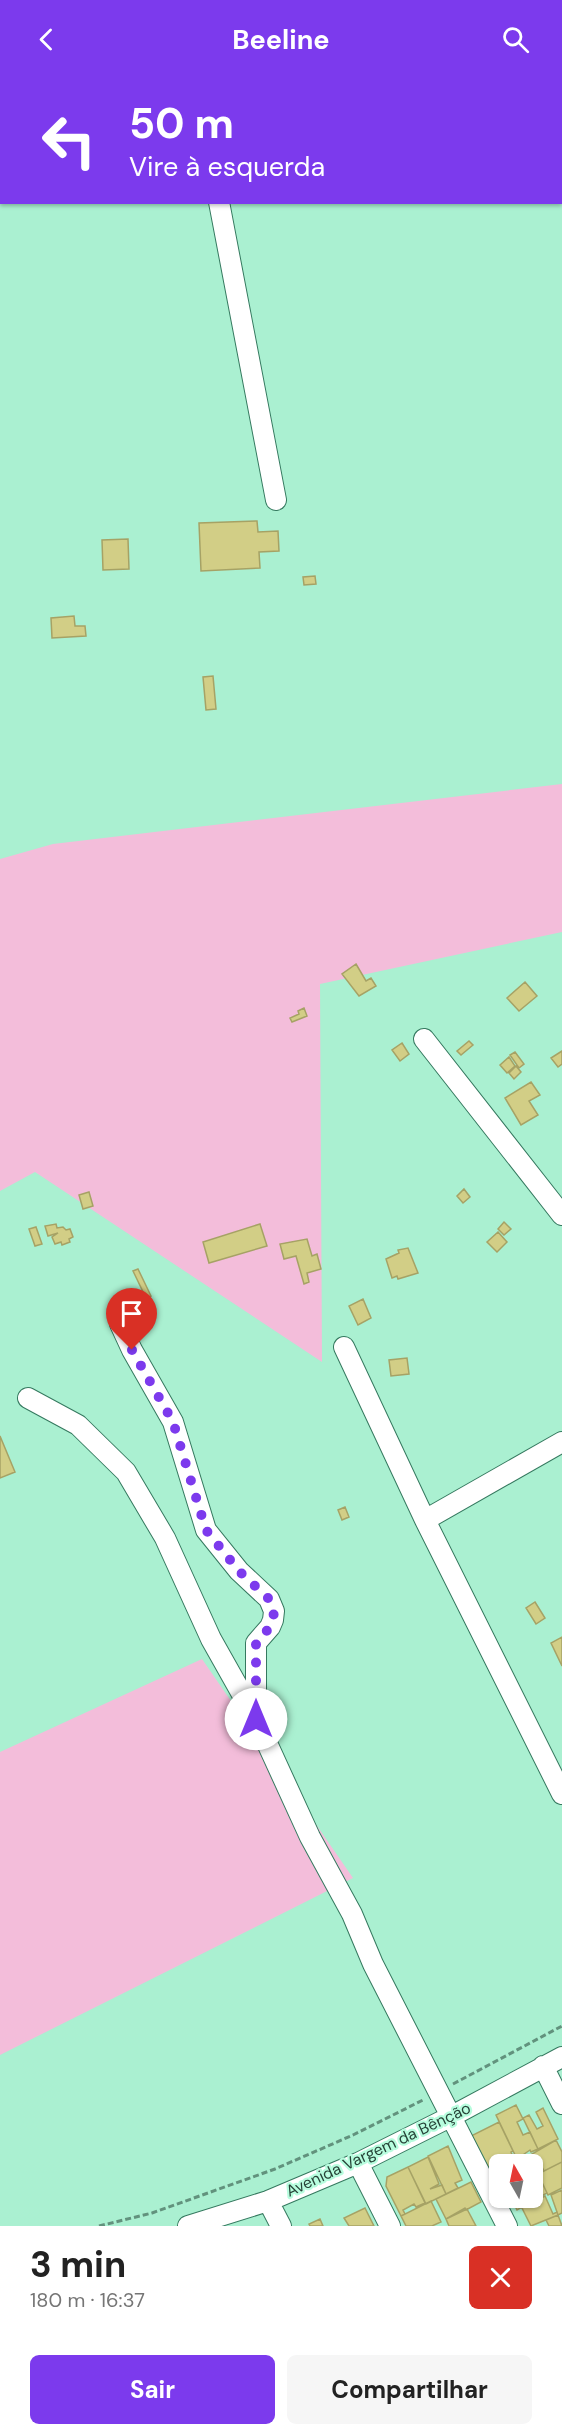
<!DOCTYPE html>
<html lang="pt">
<meta charset="utf-8">
<style>
body{margin:0;font-family:"DM Sans",sans-serif;background:#f6f6f6;color:#222;height:100vh;display:flex;flex-direction:column;font-size:22px;white-space:nowrap}
*{box-sizing:border-box;margin:0}
p{font-size:20px;color:#767676}
.icon{flex:none;width:33px;height:33px;fill:none;stroke:currentColor;stroke-width:2;stroke-linecap:round;stroke-linejoin:round}
.map{position:relative;height:2148px;overflow:hidden}
.side{display:flex;flex-direction:column;background:#fff;flex:1}
.side>*{flex:none}
.guide{position:absolute;left:0px;top:0px;width:562px;height:126px;box-shadow:0 2px 4px #0004;background:#7c3aed;color:#fff;overflow:hidden}
.needle{width:39px;rotate:351deg}
.tools{position:absolute;left:489px;top:2076px;display:grid;gap:12px}
.tools a{display:grid;place-items:center;width:54px;height:54px;border-radius:9px;background:#fff;box-shadow:0 2px 4px #0004;font-size:30px}
.pin{position:absolute;display:grid;place-items:center;width:51px;height:51px;color:#fff;margin:-62px -26px;border-radius:50% 50% 50% 0;rotate:-45deg;box-shadow:0 0 6px #0007}
.pin .icon{rotate:45deg}
.me{position:absolute;width:66px;margin:-33px;rotate:0deg;stroke-linejoin:round;filter:drop-shadow(0 0 4px #0008)}
.turn{display:flex;align-items:center;gap:21px;height:126px;padding:0 30px;font-size:27px}
.turn .icon{width:78px;height:78px;stroke-width:2.5}
.turn b{display:block;font-size:42px;line-height:51px}
.round{display:grid;place-items:center;flex:none;width:63px;height:63px;border-radius:9px;background:#f6f6f6}
.head{display:flex;align-items:center;justify-content:space-between;height:102px;padding:0 30px}
h1{font-size:36px;font-weight:700;line-height:45px}
.cta{display:flex;gap:12px;margin-top:auto;padding:12px 30px}
.cta a{flex:1;height:69px;border-radius:9px;background:#7c3aed;color:#fff;font-size:24px;font-weight:700;line-height:69px;text-align:center}
.cta a+a{background:#f6f6f6;color:#222}
header{display:flex;justify-content:space-between;align-items:center;height:78px;padding:0 30px;background:#7c3aed;color:#fff;font-size:27px;font-weight:700}
.map>svg:first-child{display:block}
.green{fill:#f3bdda}
.building{fill:#d2ce86;stroke:#a6a265;stroke-width:1.5}
.lines{fill:none;stroke-linecap:round;stroke-linejoin:round}
.minor-casing{stroke:#35795f;stroke-width:22}
.path{stroke:#62927d;stroke-width:3;stroke-dasharray:6 3;stroke-linecap:butt}
.minor{stroke:#fff;stroke-width:20}
.route{stroke:#7c3aed;stroke-width:10;stroke-dasharray:0 18}
.labels{text-anchor:middle;stroke-width:4.5;stroke-linejoin:round;paint-order:stroke}
.street-label{font-size:16px;fill:#264337;stroke:#b7fdde}
</style>
<header><svg class="icon" aria-label="back" viewBox="0 0 24 24"><path d="M15 5l-7 7 7 7"/></svg>Beeline<svg class="icon" aria-label="search" viewBox="0 0 24 24"><circle cx="10" cy="10" r="6"/><path d="M15 15l6 6"/></svg></header>
<div class="map">
<svg width="562" height="2148" viewBox="0 0 562 2148">
<rect width="100%" height="100%" fill="#aaf0d1"/>
<!-- green -->
<path class="green" d="M562,706V854L320,906L322,1284L35,1094L0,1113V781L53,766Z
M202,1581L353,1800L0,1977V1674Z"/>
<!-- building -->
<path class="building" d="M257,443L258,454L278,453L279,473L259,474L260,490L201,493L199,445Z
M128,461L129,491L103,492L102,462Z
M315,498L316,506L304,507L303,499Z
M74,538L75,548H85L86,558L52,560L51,540Z
M213,598L216,631L206,632L203,599Z
M356,886L366,903L371,900L376,908L359,918L342,896Z
M525,904L537,918L519,933L507,920Z
M304,930L307,938L292,944L290,940L299,936L298,933Z
M469,963L473,967L461,977L457,973Z
M402,965L409,976L400,983L392,972Z
M562,973V986L558,989L551,980Z
M515,974L524,986L519,990L510,977Z
M509,979L515,988L507,995L500,987Z
M516,988L521,994L514,1001L509,995Z
M531,1004L540,1017L529,1023L538,1037L521,1047L505,1020Z
M464,1111L470,1119L463,1125L457,1118Z
M89,1114L93,1128L83,1131L79,1117Z
M504,1144L511,1151L504,1157L498,1151Z
M56,1146L57,1150L63,1149L66,1152L70,1151L73,1159L69,1161L70,1164L62,1167L61,1164L55,1166L52,1159L58,1155L48,1158L45,1148Z
M260,1146L267,1168L209,1185L203,1164Z
M36,1149L42,1166L35,1168L29,1151Z
M498,1154L507,1164L497,1174L487,1164Z
M307,1161L312,1178L317,1176L321,1191L307,1195L309,1204L304,1206L296,1178L284,1181L280,1166Z
M408,1170L418,1195L398,1201L397,1198L392,1200L386,1181L399,1175L398,1172Z
M138,1191L151,1218L146,1220L133,1193Z
M363,1221L371,1240L358,1247L349,1228Z
M407,1280L409,1296L391,1298L389,1282Z
M0,1358L15,1394L0,1400Z
M345,1429L349,1439L342,1442L338,1432Z
M535,1524L545,1540L536,1546L526,1530Z
M562,1559V1588L551,1565Z
M516,2027L523,2041L517,2044L523,2057L530,2054L538,2071L531,2074L530,2072L517,2081L496,2037Z
M543,2030L558,2061L538,2071L523,2040L529,2037L537,2051L543,2048L536,2034Z
M499,2044L513,2073L511,2074L513,2079L496,2087L498,2091L490,2095L471,2058Z
M556,2062L562,2074V2084L544,2093L538,2081L535,2082L532,2076Z
M448,2068L462,2102L455,2105L458,2110L446,2116L428,2078Z
M428,2079L439,2106L430,2111L442,2107L446,2116L426,2126L408,2089Z
M524,2079L527,2085L531,2083L538,2096L532,2099V2086H510Z
M562,2084V2110L548,2117L538,2096Z
M408,2089L425,2125L416,2129L414,2126L403,2132L405,2136L401,2138L386,2108L387,2099Z
M497,2091L500,2092V2107L493,2093Z
M538,2096L547,2115L517,2132L511,2120H532V2099Z
M471,2104L481,2124L466,2132L465,2130L446,2141L436,2121Z
M562,2112V2135L558,2137L551,2117Z
M545,2118L553,2136L557,2134L558,2137L531,2148L522,2130Z
M431,2123L441,2144L432,2148H406L401,2138Z
M365,2130L374,2148H349L344,2140Z
M467,2131L476,2148H449L446,2141Z
M558,2137L562,2148H549L546,2142Z
M320,2141L323,2148H310L309,2146Z"/>
<g class="lines">
<!-- minor casing -->
<g class="minor-casing">
<path id="minor" d="M196,0V2
M219,124L276,422
M424,961L562,1137
M120,1246L132,1272L173,1344L206,1452L239,1493L269,1521L274,1533L273,1542L270,1549L256,1565V1640
M344,1269L425,1442L562,1716
M28,1320L78,1347L126,1394L165,1460L211,1561L256,1641L310,1759L352,1836L373,1886L507,2148
M425,1442L562,1364
M543,1988L562,2026
M358,2085L390,2148
M268,2123L281,2148
M188,2148L268,2123L358,2085L452,2038L562,1979"/>
</g>
<!-- path -->
<path class="path" d="M453,2006L562,1948
M99,2148L152,2135L275,2091L353,2057L423,2022"/>
<!-- minor -->
<use href="#minor" class="minor"/>
</g>
<g class="lines">
<!-- route -->
<path class="route" d="M132,1272L173,1344L206,1452L239,1493L269,1521L274,1533L273,1542L270,1549L256,1565V1641"/>
</g>
<g class="labels">
<!-- street labels -->
<g class="street-label">
<text transform="translate(378 2071) rotate(-25)" y="6">Avenida Vargem da Bênção</text>
</g>
</g>
</svg>
<div class="tools">
<a><svg class="needle" viewBox="-14 -14 28 28"><path d="M0-13l5 13h-10z" fill="#e53935"/><path d="M0 13l5-13h-10z" fill="#767676"/></svg></a>
</div>
<div class="pin" style="left:132px;top:1272px;background:#d93025"><svg class="icon" aria-label="arrive" viewBox="0 0 24 24"><path d="M6 21V4h12l-3 4 3 4H6"/></svg></div>
<svg class="me" style="left:256px;top:1641px" viewBox="-20 -20 40 40"><circle r="19" fill="#fff"/><path d="M0-13L10 11 0 6-10 11z" fill="#7c3aed"/></svg>
<div class="guide">
<div class="turn"><svg class="icon" aria-label="left" viewBox="0 0 24 24"><path d="M17 20v-9H6M10 6l-5 5 5 5"/></svg><div><b>50 m</b>Vire à esquerda</div></div>
</div>
</div>
<section class="side">
<div class="head"><div><h1>3 min</h1><p>180 m · 16:37</p></div><a class="round" style="background:#d93025;color:#fff"><svg class="icon" aria-label="close" viewBox="0 0 24 24"><path d="M6 6l12 12M18 6L6 18"/></svg></a></div>
<div class="cta"><a>Sair</a><a>Compartilhar</a></div>
</section>
